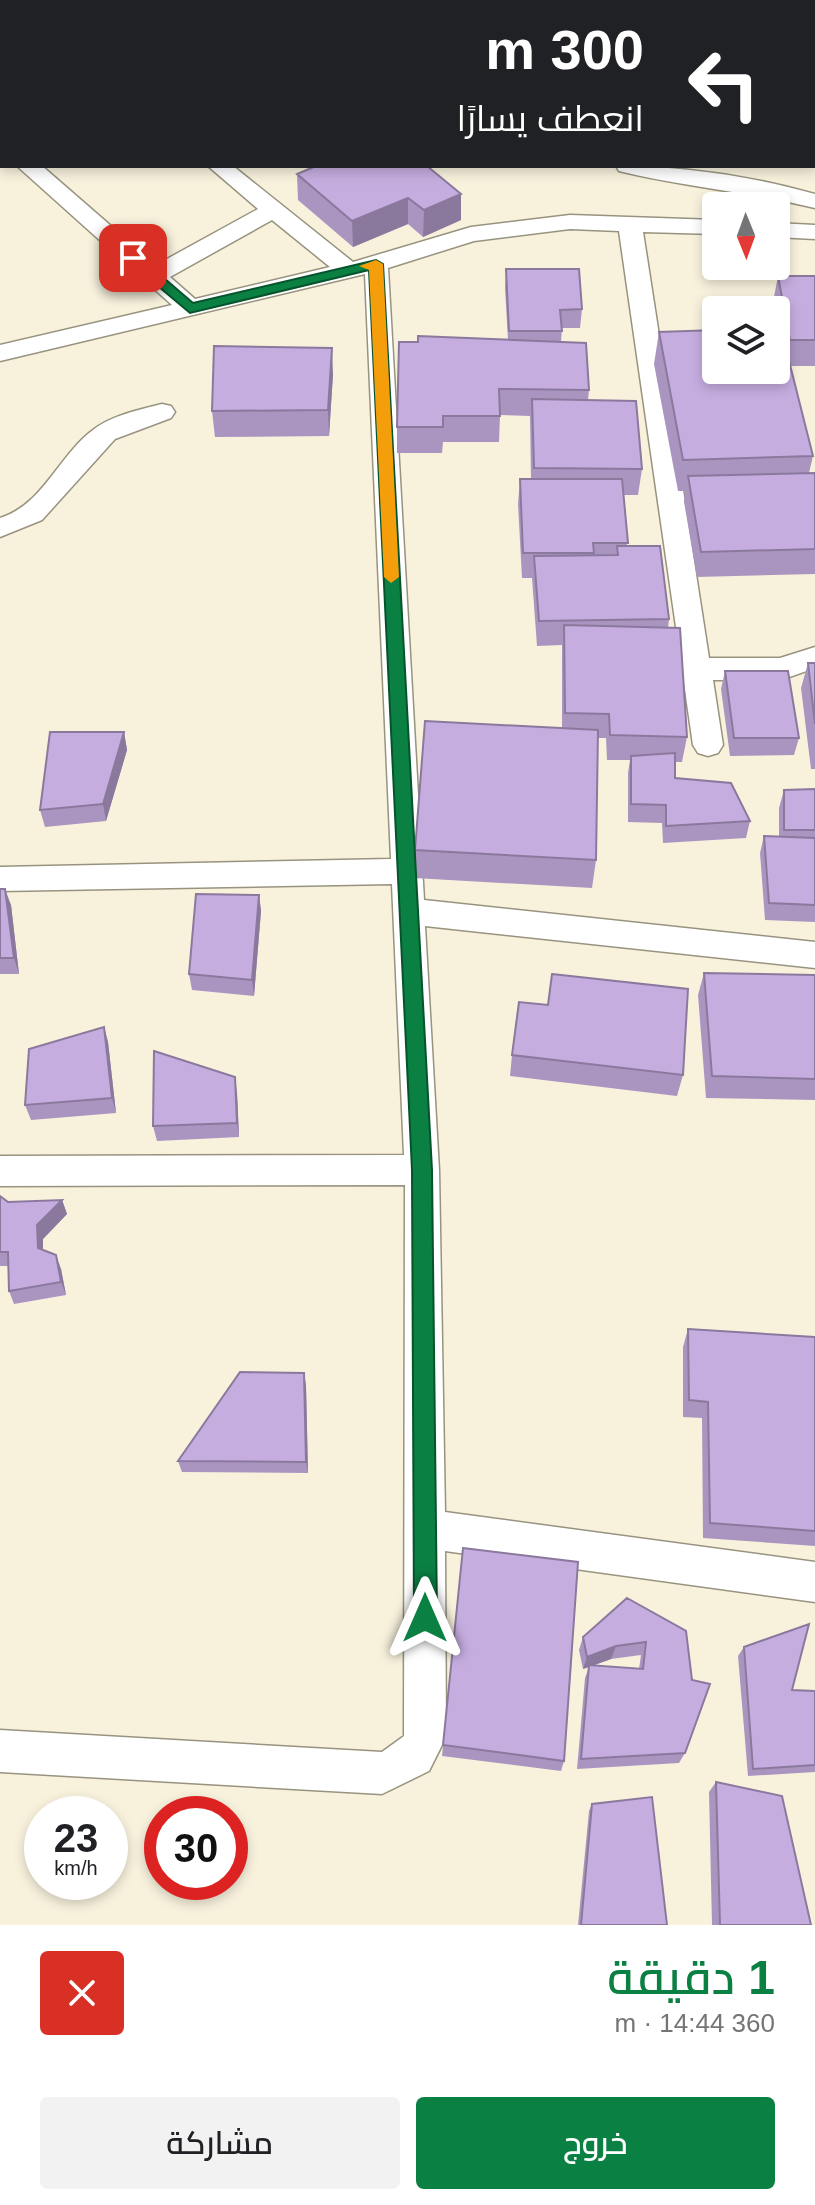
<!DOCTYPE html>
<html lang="ar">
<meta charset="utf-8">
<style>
body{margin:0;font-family:Arial,Cairo,sans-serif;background:#f2f2f2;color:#202124;direction:rtl;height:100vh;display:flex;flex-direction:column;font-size:30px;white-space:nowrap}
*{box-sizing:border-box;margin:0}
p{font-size:26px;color:#757577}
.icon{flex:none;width:44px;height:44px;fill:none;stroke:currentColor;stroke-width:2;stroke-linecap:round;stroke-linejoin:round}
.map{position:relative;height:1925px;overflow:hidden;direction:ltr}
.side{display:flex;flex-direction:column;background:#fff;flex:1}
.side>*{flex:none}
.hud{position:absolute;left:0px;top:0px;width:816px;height:168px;box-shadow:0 4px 12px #0003;direction:rtl;background:#202124;color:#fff;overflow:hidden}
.needle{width:52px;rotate:179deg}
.buttons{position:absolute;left:702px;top:192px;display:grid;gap:16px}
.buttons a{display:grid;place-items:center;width:88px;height:88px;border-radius:8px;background:#fff;box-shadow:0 4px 12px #0003;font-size:40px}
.speed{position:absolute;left:24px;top:1796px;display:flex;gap:16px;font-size:40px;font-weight:700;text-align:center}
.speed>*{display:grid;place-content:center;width:104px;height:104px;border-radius:50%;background:#fff;box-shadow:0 4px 12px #0003;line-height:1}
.speed small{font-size:20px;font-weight:400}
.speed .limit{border:12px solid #d22;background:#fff;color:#111}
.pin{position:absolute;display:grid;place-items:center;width:68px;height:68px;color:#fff;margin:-34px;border-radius:16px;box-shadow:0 4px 12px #0006}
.me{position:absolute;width:88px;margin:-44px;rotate:0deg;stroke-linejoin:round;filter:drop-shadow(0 0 6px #0008)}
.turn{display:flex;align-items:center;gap:28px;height:168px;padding:0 40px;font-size:36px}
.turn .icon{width:104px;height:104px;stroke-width:2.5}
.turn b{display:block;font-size:56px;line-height:68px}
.round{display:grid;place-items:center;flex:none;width:84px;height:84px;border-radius:8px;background:#f2f2f2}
.overview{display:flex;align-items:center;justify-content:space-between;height:136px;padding:0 40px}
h1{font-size:48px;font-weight:600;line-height:60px;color:#0b8043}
.primary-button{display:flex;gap:16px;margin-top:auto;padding:16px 40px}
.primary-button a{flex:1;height:92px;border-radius:8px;background:#0b8043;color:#fff;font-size:32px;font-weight:600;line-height:92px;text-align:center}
.primary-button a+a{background:#f2f2f2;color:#202124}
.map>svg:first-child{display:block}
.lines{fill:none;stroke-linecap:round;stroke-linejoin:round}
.minor-casing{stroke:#98937f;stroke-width:3}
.minor{fill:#fff;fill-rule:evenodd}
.wall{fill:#aa95c1;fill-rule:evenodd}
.shaded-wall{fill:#8b799d}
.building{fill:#c6ade0;stroke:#8b799d;stroke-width:2}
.route{fill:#0b8043;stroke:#07532c;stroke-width:2}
.slow{fill:#f59e0b}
</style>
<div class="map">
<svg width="815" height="1925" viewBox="0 0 815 1925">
<rect width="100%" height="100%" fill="#f8f2dd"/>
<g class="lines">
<!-- minor casing -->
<g class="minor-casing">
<path id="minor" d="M331,0H353L354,2H332Z
M619,0H645L646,2H620Z
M0,5H2V17H0Z
M814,32H815V44H814Z
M0,134L2,135V150L0,149Z
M17,166H42L156,265L258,209L208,166H233L353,262L471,227L570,215L716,220V234L643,232L709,658H780L815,647V668L781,680H713L723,745L718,753L708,756L698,753L693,745L619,231L570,229L474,241L388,268L424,900L815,942V968L425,926L439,1170L445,1512L815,1562V1602L445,1551L446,1737L429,1771L382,1794L0,1772V1730L382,1752L404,1736L405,1185L0,1186V1156L404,1155L392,884L0,891V867L391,859L365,274L0,361V345L172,305ZM272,220L330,267L195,299L170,277Z
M616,166C682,166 751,176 815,194V208C750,192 684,187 619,171Z
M776,223L815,225V239L776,237Z
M162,404L171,406L175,412L171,418L115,439L42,520L0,537V518C44,504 58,456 93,430C112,415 139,410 162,404Z"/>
</g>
<!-- minor -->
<use href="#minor" class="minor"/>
</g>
<!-- wall -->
<path class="wall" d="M297,174L461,194V220L423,237L408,224L353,247L298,200Z
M506,269L582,309L580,328H562L561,342L589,390L588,400L642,469L638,495H623L627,546L669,619L668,628L687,737L682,762H675V778L750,821L746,838L663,843L662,823L628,822V773L630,760H607L606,738H598L596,860L592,888L414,878L415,850L562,728V645L537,646L532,578H522L518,504L520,479H531L530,416L500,415L499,442H443L442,453H397V427L508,340L505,288Z
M778,276H815V366H790L813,456L809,473H815V574L697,577L684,502L685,491H678L654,364L659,332L778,329L776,310H775L773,302Z
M333,374L329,436L215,437L212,411Z
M808,663H815V769H811L801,688Z
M725,671L799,738L794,755L730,756L721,689Z
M124,732L127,750L106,821L45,827L40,810Z
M815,789V922L765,920L760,853L764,836L779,837V808L784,790Z
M0,889L11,905L19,974H0Z
M259,895L261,911L254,996L192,990L189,974Z
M704,973L815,975V1100L706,1098L698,995Z
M548,1005L683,1075L677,1096L510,1076L512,1055Z
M104,1027L108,1042L116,1113L31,1120L25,1105Z
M237,1093L239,1137L157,1141L153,1126Z
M0,1196L8,1202L62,1200L67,1214L43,1239V1250L61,1269L66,1295L14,1304L9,1291L8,1266H0Z
M688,1329L815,1337V1546L703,1538L702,1418L683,1417V1347Z
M304,1373L306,1386L308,1473L182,1472L178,1461Z
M463,1548L564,1761L561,1771L442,1756Z
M686,1631L685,1753L679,1763L577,1769L585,1678L589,1667L583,1669L579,1650L583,1637ZM641,1655L639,1669L592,1666L611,1659Z
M744,1647L792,1690L815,1691V1772L748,1776L738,1656Z
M716,1782L811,1925H712L709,1792Z
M592,1804L667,1925H578L589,1811Z"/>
<!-- shaded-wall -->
<path class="shaded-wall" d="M461,194V220L423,237L424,210Z
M408,198V224L353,247L352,221Z
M332,348L333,374L329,436L328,410Z
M124,732L127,750L106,821L103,804Z
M5,889L11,905L19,974L14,958Z
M259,895L261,911L254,996L252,980Z
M104,1027L108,1042L116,1113L112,1098Z
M235,1077L237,1093L239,1137L237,1123Z
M62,1200L67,1214L43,1239V1261L38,1248L37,1225Z
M56,1255L61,1269L66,1295L61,1282Z
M304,1373L306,1386L308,1473L306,1462Z
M616,1646L611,1659L583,1669L587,1657Z"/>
<!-- building -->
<path class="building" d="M316,166H427L461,194L424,210L408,198L352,221L297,174Z
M506,269H579L582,309L560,310L562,331H509Z
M778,276H815V340H790Z
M776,329H781L813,456L683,460L659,332L716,330V370H776Z
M418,336L586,343L589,390L499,389L500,416H443V427H397L399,342H418Z
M214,346L332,348L328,410L212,411Z
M532,399L636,401L642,469L534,468Z
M815,473V549L701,552L688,476Z
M520,479H622L628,543H593L594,553H523Z
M617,546H660L669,619L539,621L534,556L618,555Z
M564,625L680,628L687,737L610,735L609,714L565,713Z
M808,663H815V724Z
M725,671H788L799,738H734Z
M425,721L598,730L596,860L415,850Z
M50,732H124L103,804L40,810Z
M675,753V778L731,783L750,821L666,826V805L631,804V756Z
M815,789V830H784V790Z
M764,836L815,838V905L769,903Z
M0,889H5L14,958H0Z
M196,894L259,895L252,980L189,974Z
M704,973L815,975V1079L712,1076Z
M552,974L688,989L683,1075L512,1055L519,1002L548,1005Z
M104,1027L112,1098L25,1105L29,1049Z
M154,1051L235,1077L237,1123L153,1126Z
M0,1196L8,1202L62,1200L37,1225L38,1248L56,1255L61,1282L9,1291L8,1252H0Z
M688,1329L815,1337V1531L710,1523L708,1402L689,1400Z
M240,1372L304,1373L306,1462L178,1461Z
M463,1548L578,1562L564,1761L443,1745Z
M627,1598L686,1631L692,1680L710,1684L685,1753L581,1759L589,1665L643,1669L646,1642L616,1646L587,1657L583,1637Z
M809,1624L792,1690L815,1691V1765L753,1769L744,1647Z
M716,1782L782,1796L811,1925H720Z
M652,1797L667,1925H581L592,1804Z"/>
<!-- route -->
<path class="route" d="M128,255H137L193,303L376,260L383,264L432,1170L437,1618L433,1626L425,1629L417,1626L414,1618L412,1170L369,270L190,313L128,261Z"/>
<!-- slow -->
<path class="slow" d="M376,260L383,264L399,577L391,583L384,577L369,270L359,266Z"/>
</svg>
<div class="buttons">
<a><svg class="needle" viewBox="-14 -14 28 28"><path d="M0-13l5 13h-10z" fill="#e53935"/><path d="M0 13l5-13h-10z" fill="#757577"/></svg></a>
<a><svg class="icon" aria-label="layers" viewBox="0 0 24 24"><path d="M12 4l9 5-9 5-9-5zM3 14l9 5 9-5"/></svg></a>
</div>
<div class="speed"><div>23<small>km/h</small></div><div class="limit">30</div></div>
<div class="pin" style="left:133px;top:258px;background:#d93025"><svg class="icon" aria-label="arrive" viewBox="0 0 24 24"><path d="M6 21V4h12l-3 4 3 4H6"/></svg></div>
<svg class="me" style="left:425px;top:1618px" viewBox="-20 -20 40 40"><path d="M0-17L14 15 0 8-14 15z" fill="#0b8043" stroke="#fff" stroke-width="4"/></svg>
<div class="hud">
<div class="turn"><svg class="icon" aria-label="left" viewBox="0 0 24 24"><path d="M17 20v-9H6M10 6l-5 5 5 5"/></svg><div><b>300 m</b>انعطف يسارًا</div></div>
</div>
</div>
<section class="side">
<div class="overview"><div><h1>1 دقيقة</h1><p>360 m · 14:44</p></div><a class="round" style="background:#d93025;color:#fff"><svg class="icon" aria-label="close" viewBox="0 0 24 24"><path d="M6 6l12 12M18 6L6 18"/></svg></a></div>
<div class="primary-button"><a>خروج</a><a>مشاركة</a></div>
</section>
